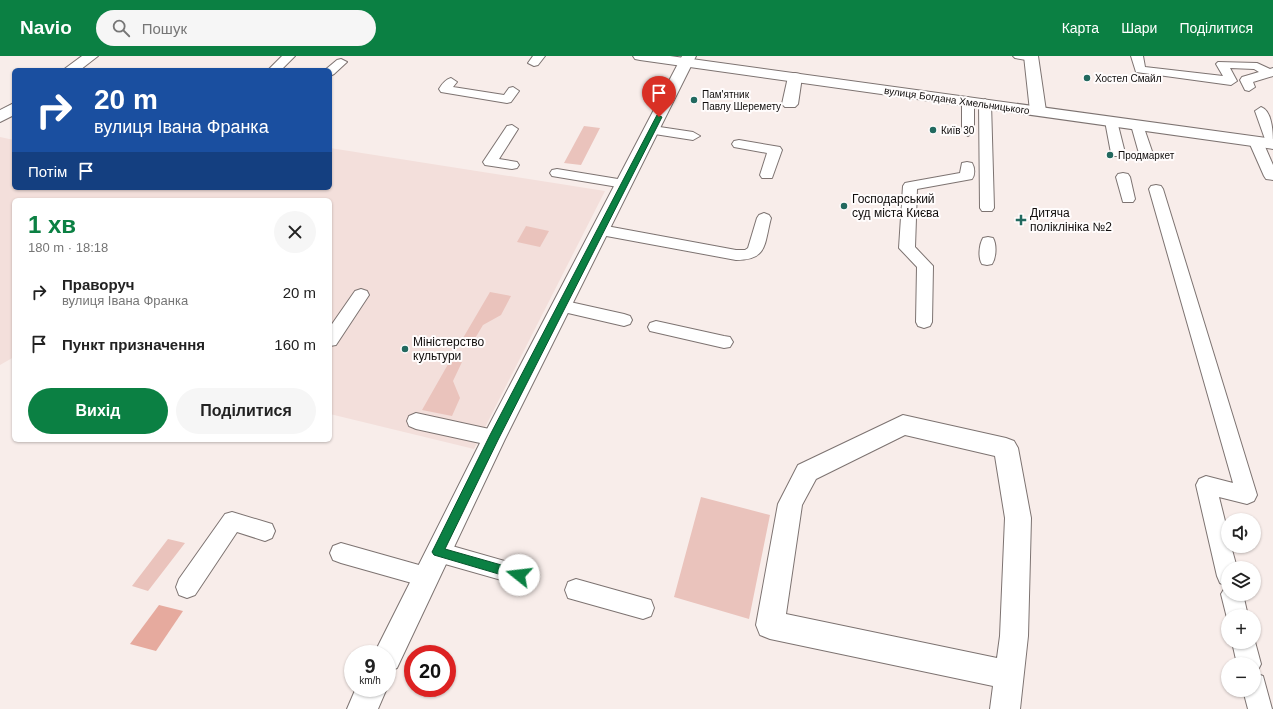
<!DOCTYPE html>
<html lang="uk">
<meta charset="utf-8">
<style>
body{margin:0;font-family:Helvetica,sans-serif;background:#f6f6f6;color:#222;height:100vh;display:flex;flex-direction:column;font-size:15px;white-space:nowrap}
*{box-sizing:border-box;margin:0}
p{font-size:13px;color:#767676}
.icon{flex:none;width:22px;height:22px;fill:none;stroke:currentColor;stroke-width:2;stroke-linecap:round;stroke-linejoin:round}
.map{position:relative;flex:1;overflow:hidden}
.side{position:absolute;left:12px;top:142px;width:320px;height:244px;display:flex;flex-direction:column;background:#fff;border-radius:6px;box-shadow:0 1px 3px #0004}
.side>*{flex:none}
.guide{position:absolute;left:12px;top:12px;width:320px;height:122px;border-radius:6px;box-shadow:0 1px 3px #0004;background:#1a4fa0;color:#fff;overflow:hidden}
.buttons{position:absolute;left:1221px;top:457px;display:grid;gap:8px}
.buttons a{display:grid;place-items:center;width:40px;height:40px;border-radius:50%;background:#fff;box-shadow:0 1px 3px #0004;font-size:20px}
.speed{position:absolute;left:344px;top:589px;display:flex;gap:8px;font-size:20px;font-weight:700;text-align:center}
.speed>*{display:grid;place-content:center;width:52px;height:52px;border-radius:50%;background:#fff;box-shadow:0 1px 3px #0004;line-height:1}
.speed small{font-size:10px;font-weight:400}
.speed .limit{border:6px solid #d22;background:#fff;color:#111}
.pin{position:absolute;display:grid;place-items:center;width:34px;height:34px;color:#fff;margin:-41px -17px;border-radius:50% 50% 50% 0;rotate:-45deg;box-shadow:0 0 4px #0007}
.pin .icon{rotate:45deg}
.me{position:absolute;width:44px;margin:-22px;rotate:286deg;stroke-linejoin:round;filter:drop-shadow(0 0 3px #0008)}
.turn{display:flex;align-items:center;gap:14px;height:84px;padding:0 16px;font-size:18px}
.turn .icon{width:52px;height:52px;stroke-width:2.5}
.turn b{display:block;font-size:28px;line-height:34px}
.then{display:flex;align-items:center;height:38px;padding:0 16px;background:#0003;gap:8px;font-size:15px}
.round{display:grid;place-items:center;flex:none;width:42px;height:42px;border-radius:21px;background:#f6f6f6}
.headline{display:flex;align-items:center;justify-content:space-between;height:68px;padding:0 16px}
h1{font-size:24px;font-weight:800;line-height:30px;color:#0b8043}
.action{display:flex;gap:8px;margin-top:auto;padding:8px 16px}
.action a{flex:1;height:46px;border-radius:24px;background:#0b8043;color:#fff;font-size:16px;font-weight:800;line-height:46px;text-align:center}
.action a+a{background:#f6f6f6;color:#222}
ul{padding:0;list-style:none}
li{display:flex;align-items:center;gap:12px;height:52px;padding:0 16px}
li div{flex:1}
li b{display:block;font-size:15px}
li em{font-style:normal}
header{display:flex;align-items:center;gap:24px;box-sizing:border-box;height:56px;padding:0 20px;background:#0b8043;color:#fff}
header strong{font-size:19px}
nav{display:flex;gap:22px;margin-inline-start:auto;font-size:14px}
.search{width:280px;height:36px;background:#f6f6f6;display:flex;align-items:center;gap:10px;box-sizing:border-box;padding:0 14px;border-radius:22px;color:#767676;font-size:15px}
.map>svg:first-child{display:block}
.built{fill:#f3dfdb}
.green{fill:#eac3bc}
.forest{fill:#e6aa9e}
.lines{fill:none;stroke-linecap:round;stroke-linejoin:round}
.lane-casing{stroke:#7d7371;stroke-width:2}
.street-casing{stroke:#7d7371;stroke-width:2}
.secondary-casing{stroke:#7d7371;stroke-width:2}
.lane{fill:#fff;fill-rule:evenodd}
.street{fill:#fff;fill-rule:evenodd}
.secondary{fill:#fff;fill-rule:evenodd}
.route{fill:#0b8043;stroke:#07532c}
.poi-dot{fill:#22695f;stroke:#fffcfc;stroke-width:1.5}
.labels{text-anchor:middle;stroke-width:4;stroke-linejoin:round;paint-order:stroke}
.far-poi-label{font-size:10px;fill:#110e0d;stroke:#fffcfc;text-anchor:start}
.far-street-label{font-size:10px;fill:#110e0d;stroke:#fffcfc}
.poi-label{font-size:12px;fill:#110e0d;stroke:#fffcfc;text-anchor:start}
</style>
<header>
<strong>Navio</strong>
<div class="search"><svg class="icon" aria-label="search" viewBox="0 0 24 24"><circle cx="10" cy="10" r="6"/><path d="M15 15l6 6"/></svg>Пошук</div>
<nav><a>Карта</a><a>Шари</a><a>Поділитися</a></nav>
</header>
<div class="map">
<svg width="1273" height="653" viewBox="0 0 1273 653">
<rect width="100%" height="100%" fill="#f8edea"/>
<!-- built -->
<path class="built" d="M0,81L14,84V132H330V92L605,135L474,393L330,358V144H14V301L0,309Z"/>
<!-- green -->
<path class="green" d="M584,70L600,72L581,109L564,107Z
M526,170L549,175L540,191L517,186Z
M490,236L511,240L501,259L483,269L474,284L463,282Z
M451,303L462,306L453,325L460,342L452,360L422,354Z
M701,441L770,459L749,563L674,541Z
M168,483L185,487L148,535L132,530Z"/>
<!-- forest -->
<path class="forest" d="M159,549L183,555L156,595L130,588Z"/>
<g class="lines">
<!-- lane casing -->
<g class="lane-casing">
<path id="lane" d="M282,0H295L281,14H268Z
M533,0H545L538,9L534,10L528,7Z
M1013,0H1036L1038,2L1032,5L1015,2Z
M1131,0H1143L1145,11L1223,20L1216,8L1218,6L1257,7L1270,13L1273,12V20L1253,26L1255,31L1249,35L1245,34L1240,24L1242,21L1259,16L1254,13L1230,12L1237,25L1231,29L1136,16Z
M341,3L347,6L334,18L330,20V14H325L337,4Z
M451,22L457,26L453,31L504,39L509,32L513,31L519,35L511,46L507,47L441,36L439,33C442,28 445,24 451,22Z
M968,41L974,45V76L968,80L962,76V45Z
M985,43L991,47L994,152L992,155H982L980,152L979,47Z
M1261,51C1273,55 1273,79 1273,90L1268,89L1266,86L1255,55Z
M1111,61L1117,65L1125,97L1123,100H1113L1111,97L1105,65Z
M1137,65L1143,69L1154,101L1152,104H1142L1140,101L1131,69Z
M512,69L518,73L499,103L517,106L519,109L517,112L512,113L485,109L483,106L507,70Z
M653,70L693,76L700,80L693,84L648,77L647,74L648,71Z
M1256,82L1261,83L1263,86L1273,109V124L1266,123L1264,120L1249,86L1251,83Z
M739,84L780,91L782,94L772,122H762L760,119L767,97L734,91L732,88L734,85Z
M967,106L972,107C975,112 975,119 972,123L917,133L915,191L933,210L932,266L930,270L924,272L918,270L916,266L917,211L899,192L903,130L905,127L910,126L960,117L962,107Z
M557,113L624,124L629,125L631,128L629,131L624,132L552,120L550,117L552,114Z
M1123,117L1128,118L1130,121L1135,143L1133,146H1123L1116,121L1118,118Z
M1156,129L1161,130L1163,133L1257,439L1254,445L1247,448L1219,441L1228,477V490H1231L1237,512H1228V538H1243L1248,560H1228V566L1221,538L1226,530L1220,527L1217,520L1196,429L1199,423L1206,420L1233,427L1149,133L1151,130Z
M764,157L769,159L771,162C764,188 768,204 736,204L601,179L596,177L594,174L596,171L601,169L736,194H745L748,192L757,162L759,159Z
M988,181L993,182C997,189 996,202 992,208L987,209L982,208C978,202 979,189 983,182Z
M361,233L367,235L369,239L336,289L330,290V271L355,235Z
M561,244L624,258L630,260L632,264L630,268L624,270L555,254L553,250L555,246Z
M656,265L724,280L730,281L733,286L730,291L724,292L650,275L648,271L650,267Z
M416,357L494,374L501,376L504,382L501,388L494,390L416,373L409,370L407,365L409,360Z
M232,456L272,468L275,475L272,482L265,485L237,476L195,539L187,542L179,539L176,531L179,523L225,458Z
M438,486L519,509L527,512L530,519L527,526L519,529L438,506L430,503L427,496L430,489Z
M341,487L426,511L434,514L437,521L434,528L426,531L341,507L333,504L330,497L333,490Z
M576,523L651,544L654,552L651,560L643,563L568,542L565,534L568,526Z
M1254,582L1261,608L1257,616L1255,617L1263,620L1272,653H1248L1243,634H1254V608H1237L1232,586H1254Z"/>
</g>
<!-- street casing -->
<g class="street-casing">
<path id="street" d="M82,0H98L80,14H63Z
M682,0H696L505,383L397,612L387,616V598H374L377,592L486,375Z
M1024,0H1038L1046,55L1043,58H1033L1030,55Z
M795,17L800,18L802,21L798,48L795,51H785L782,48L788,21L790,18Z
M14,47V59L0,66V54Z
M903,359L1006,382L1014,385L1018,392L1031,462L1028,580L1020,653H990L993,630L770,583L760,579L756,569L778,448L798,409ZM905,379L995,400L1005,462L1000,580L997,602L786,558L802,449L816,423Z
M356,632H387L378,653H347Z"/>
</g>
<!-- secondary casing -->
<g class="secondary-casing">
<path id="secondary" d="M633,0H670L1273,83V93L640,4L635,3Z"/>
</g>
<!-- lane -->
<use href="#lane" class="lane"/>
<!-- street -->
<use href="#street" class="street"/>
<!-- secondary -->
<use href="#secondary" class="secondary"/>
</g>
<!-- route -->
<path class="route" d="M657,59L662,61L498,384L445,493L519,514L523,515L524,519L523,523L519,524L434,499L432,496L434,492L490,379Z"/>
<!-- markers -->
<g class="poi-dot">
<circle cx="1087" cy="22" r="4"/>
<circle cx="694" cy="44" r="4"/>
<circle cx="933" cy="74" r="4"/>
<circle cx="1110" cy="99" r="4"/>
<circle cx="844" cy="150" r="4"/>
<path d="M1019 158h4v4h4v4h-4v4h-4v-4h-4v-4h4z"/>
<circle cx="405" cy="293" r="4"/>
</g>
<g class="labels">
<!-- far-poi labels -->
<g class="far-poi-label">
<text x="1095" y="26">Хостел Смайл</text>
<text x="702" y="42">Пам'ятник<tspan x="702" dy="12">Павлу Шеремету</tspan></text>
<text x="941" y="78">Київ 30</text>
<text x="1118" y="103">Продмаркет</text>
</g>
<!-- far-street labels -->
<g class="far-street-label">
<text transform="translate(957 44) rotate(8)" y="4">вулиця Богдана Хмельницького</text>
</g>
<!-- poi labels -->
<g class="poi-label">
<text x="852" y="147">Господарський<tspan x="852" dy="14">суд міста Києва</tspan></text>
<text x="1030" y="161">Дитяча<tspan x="1030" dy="14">поліклініка №2</tspan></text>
<text x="413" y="290">Міністерство<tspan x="413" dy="14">культури</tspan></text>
</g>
</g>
</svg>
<div class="buttons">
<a><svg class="icon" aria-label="sound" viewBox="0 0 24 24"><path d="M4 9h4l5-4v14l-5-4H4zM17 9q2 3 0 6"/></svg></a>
<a><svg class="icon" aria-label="layers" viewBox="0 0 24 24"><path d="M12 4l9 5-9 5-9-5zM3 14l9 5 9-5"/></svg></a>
<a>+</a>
<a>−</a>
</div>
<div class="speed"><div>9<small>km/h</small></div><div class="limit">20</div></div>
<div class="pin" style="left:659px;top:61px;background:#d93025"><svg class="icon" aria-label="arrive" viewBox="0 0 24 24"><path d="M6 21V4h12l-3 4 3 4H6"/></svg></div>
<svg class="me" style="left:519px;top:519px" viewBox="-20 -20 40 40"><circle r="19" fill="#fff"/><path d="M0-13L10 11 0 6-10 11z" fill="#0b8043"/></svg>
<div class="guide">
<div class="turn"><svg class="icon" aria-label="right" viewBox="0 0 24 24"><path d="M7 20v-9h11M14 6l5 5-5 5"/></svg><div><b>20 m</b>вулиця Івана Франка</div></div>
<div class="then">Потім<svg class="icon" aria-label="arrive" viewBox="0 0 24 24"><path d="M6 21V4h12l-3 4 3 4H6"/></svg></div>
</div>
<section class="side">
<div class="headline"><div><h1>1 хв</h1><p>180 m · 18:18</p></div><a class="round"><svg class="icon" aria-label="close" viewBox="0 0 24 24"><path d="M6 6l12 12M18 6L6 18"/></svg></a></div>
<ul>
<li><svg class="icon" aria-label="right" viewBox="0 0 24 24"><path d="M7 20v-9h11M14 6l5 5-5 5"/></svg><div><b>Праворуч</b><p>вулиця Івана Франка</p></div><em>20 m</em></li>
<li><svg class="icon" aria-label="arrive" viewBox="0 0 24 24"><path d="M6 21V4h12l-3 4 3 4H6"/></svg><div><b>Пункт призначення</b></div><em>160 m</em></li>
</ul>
<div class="action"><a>Вихід</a><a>Поділитися</a></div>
</section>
</div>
